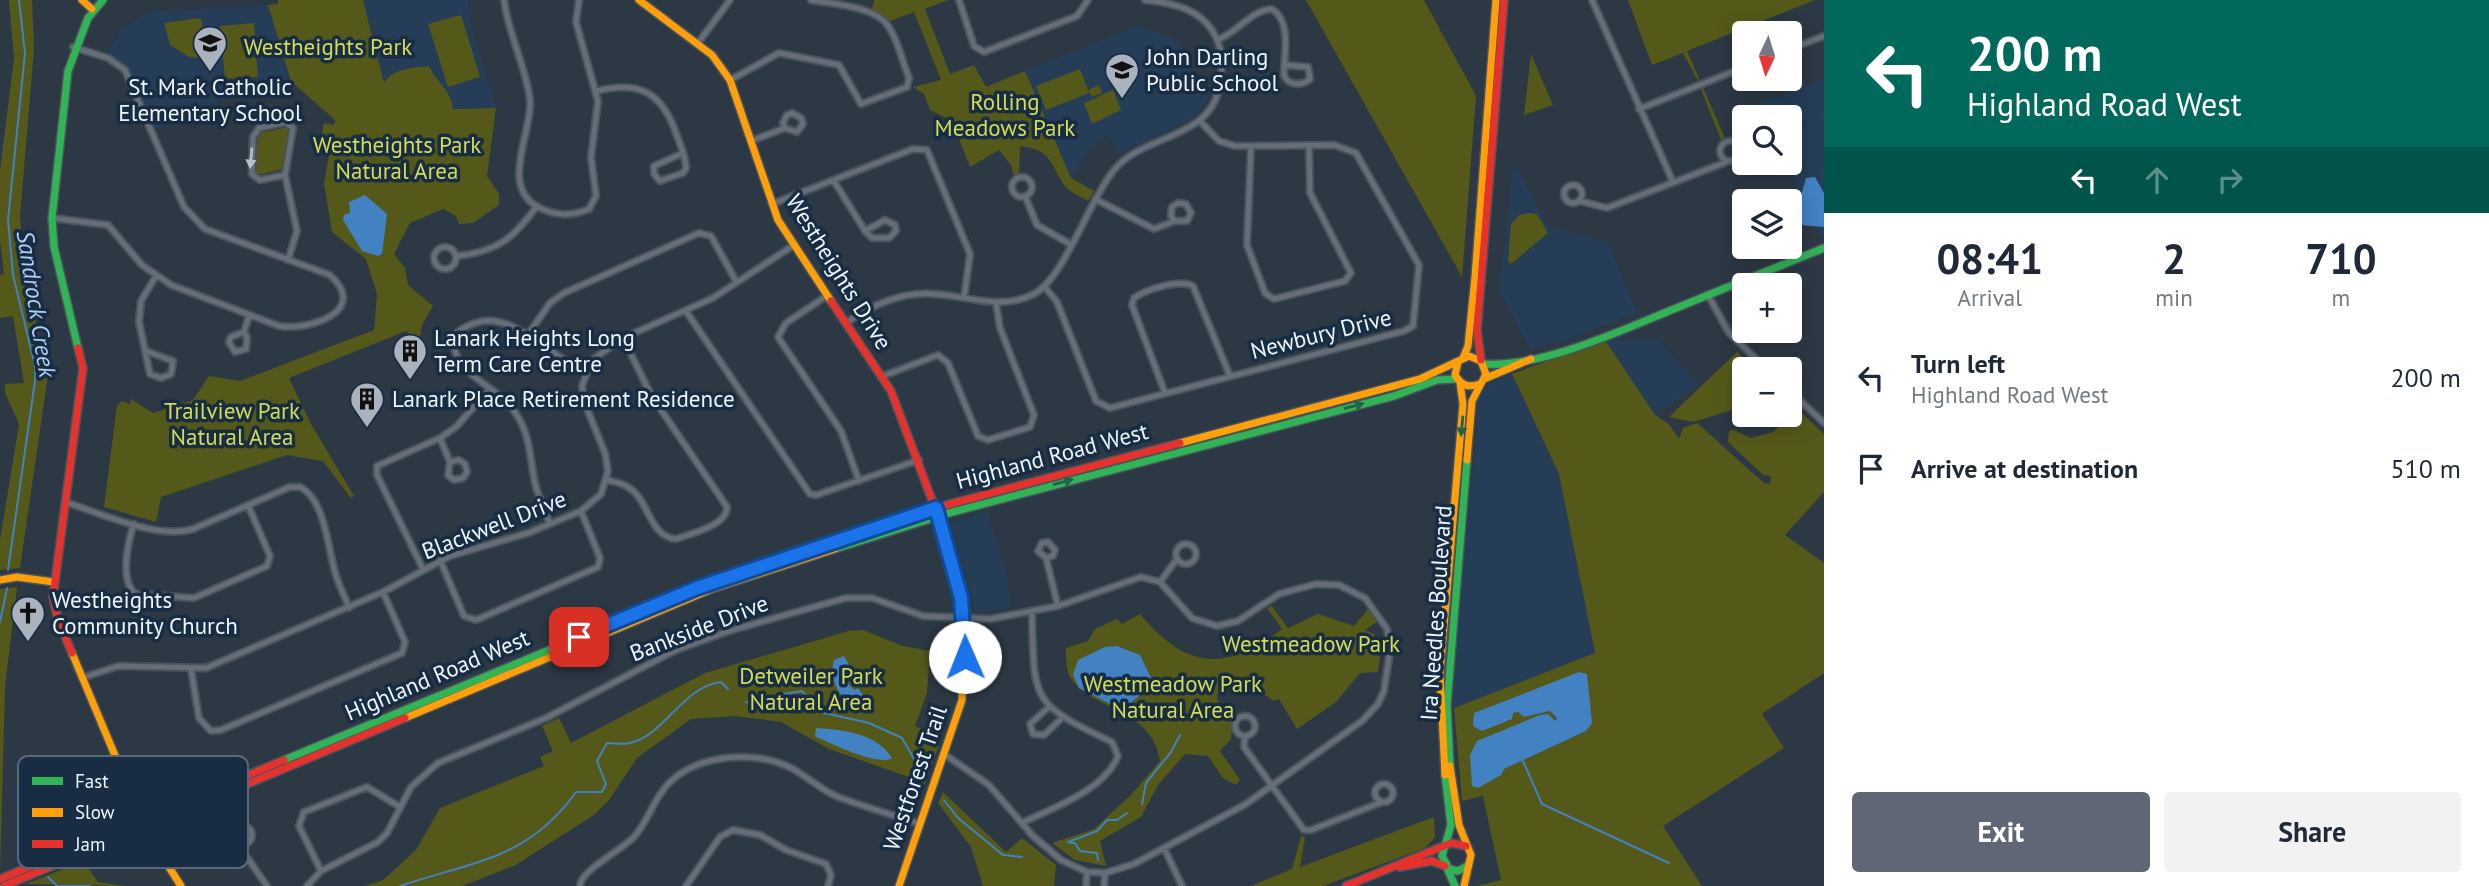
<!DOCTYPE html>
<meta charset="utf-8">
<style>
body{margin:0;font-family:"PT Sans",sans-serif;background:#f2f2f3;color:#1f2937;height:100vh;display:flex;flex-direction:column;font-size:26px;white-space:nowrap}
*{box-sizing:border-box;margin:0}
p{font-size:23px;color:#747a83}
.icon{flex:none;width:38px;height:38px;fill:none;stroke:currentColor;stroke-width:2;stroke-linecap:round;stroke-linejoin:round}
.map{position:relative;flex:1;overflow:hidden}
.sheet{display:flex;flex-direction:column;background:#fff;width:665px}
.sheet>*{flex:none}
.guide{background:#00695c;color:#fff;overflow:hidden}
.needle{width:46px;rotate:184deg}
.tools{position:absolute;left:1732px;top:21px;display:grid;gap:14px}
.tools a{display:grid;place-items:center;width:70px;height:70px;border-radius:7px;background:#fff;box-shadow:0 4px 18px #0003;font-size:35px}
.pin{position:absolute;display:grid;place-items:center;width:60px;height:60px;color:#fff;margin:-30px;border-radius:14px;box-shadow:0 4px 10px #0006}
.me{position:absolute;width:77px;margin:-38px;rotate:359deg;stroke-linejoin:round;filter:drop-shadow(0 0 5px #0008)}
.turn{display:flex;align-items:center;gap:24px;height:147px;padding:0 28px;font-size:32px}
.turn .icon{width:91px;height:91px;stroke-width:2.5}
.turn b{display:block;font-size:49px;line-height:60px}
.lanes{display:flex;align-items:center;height:66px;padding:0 28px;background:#0003;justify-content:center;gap:35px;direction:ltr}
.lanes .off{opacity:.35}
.eta{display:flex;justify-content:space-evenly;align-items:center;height:119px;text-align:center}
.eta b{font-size:42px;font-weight:700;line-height:49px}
.cta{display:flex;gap:14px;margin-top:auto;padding:14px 28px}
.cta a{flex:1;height:80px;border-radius:7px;background:#5e6773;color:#fff;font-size:28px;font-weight:700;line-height:80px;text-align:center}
.cta a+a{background:#f2f2f3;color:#1f2937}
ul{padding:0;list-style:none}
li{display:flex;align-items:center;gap:21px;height:91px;padding:0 28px}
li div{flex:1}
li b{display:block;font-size:26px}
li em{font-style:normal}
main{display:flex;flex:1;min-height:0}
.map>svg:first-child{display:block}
.built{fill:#253d57}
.green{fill:#54591a;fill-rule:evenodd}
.water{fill:#4281c2}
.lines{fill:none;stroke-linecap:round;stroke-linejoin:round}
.stream{stroke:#4281c2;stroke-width:2}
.street-casing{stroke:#49535c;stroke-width:9}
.fast-casing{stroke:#49535c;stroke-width:10}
.slow-casing{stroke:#49535c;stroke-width:10}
.jam-casing{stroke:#49535c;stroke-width:10}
.street{stroke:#656e78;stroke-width:5}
.fast{stroke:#30b455;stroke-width:7}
.slow{stroke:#ff9f0a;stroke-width:7}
.jam{stroke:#e5322d;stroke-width:7}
.oneway{fill:#b7bfc8}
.oneway2{fill:#22634a}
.route-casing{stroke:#114b97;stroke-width:18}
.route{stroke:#1a73e8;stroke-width:12}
.labels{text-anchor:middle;stroke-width:7;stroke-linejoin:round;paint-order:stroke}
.park-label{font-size:23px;fill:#d3dc53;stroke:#182d43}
.poi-label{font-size:23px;fill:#eef5fe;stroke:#182d43;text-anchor:start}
.street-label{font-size:23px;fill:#eef5fe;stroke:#182d43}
.water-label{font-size:24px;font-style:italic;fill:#afd0f5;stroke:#182d43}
.key{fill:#182d43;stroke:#58697b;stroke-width:2}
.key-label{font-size:19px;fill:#eef5fe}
</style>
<main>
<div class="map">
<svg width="1824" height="886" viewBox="0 0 1824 886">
<rect width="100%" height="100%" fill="#2c3844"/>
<!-- built -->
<path class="built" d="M363,0H468L470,23L496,108L453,109L387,94Z
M268,5L291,81L232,95L155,130L127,66L107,53L121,30L135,19L154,11Z
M1139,26L1176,40L1186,51L1190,67L1186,88L1209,97L1199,112L1186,122L1121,154L1106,135L1089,151L1071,178L1025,71Z
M1824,78V241L1823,242L1785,163H1790V117H1754L1748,108Z
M1514,163L1549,227L1608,242L1637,313L1566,340L1530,349L1499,290Z
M1659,339L1698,385L1655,415L1605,340Z
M1511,374L1559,474L1595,653L1454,708V670L1479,396L1491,384Z
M988,512L1005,570L1011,608L975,612L951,522Z"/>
<!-- green -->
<path class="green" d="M9,0H32L34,49L20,216L24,269L48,375L20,568L0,570V540L19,424L5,393V384L24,383L13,316L0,318V275L4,274L0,240V170L14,59Z
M278,0H363L384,83C393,68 413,68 429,66C437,83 451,90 453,109L496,108L487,176L499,194V205L473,223L459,224L456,216L443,209L410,223L394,254L405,268L408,285L433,306L422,325L419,343L406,331L289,378L311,424L354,496L351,498L323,461L287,455L161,497L156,522L104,507L117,405L122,401L130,404L131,399L153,413L193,400L209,376L240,381L374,330L377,294L366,259L332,232L324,183L331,144L320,141L324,123L334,125L335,120L291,81L268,5L278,4Z
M874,0H948L925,9L950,74L974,65L986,87L1025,71L1071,178L1094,191L1088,201C1082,197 1068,192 1064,185C1049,162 1052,150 1020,146L1019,173L1014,176L1011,165L999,150L970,167L952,121L930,110L924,94L913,87L941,80L914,12L888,22L872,9Z
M1306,0H1424L1476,96L1462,277Z
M1628,0H1815L1687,51L1725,138L1721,140L1697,79L1683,53L1652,65Z
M461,15L480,77L448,87L428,24Z
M199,18L202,21V58L189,57L170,45L164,23Z
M254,23L258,77L225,79L220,26Z
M1531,54L1553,105L1524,115Z
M1080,69L1088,90L1099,85L1102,93L1092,97L1088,90L1089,93L1046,110L1036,86Z
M1113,90L1121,110L1092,124L1084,103Z
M289,127L284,169L257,175L254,171L259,133Z
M1529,213L1537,214L1548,233L1511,264L1508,261L1511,224L1519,215Z
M1605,340L1655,415L1669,424L1679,439L1683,428L1697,423L1764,483L1770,484L1771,477L1762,474L1728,442L1729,431L1734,430L1751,438L1773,432L1798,409L1824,434V492L1785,535L1824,563V673L1762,714L1784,748L1663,826L1702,886H1477L1501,880L1483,796L1462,801L1454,708L1595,653L1559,474L1512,374ZM1587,674L1586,731L1504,769L1557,718L1550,711L1524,717L1518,712L1513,713Z
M1737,352L1758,369H1745V406L1693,422L1669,417Z
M17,587L5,686L0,874V589Z
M1272,606L1288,628L1318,614L1354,626L1368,609L1378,621L1365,630L1374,634L1380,655L1378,672L1360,673L1336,702L1297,729L1279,699L1273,701C1262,688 1231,684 1217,694V699L1232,717L1231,739L1220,751L1240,780L1236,785L1223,778L1208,756L1185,754L1158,785L1141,817L1100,841L1106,866L1075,860L1052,843L1094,829L1131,795L1160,761C1153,707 1087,710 1069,675C1066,668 1066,656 1066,648L1088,641L1095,629L1117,619L1122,624L1140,614C1186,669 1225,673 1282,629L1267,608Z
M863,630L903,646L930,651L927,693L915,726L925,730L939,746L922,791L909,777L829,749L781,722L735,716L691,719L637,758L609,800L594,815L514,866L462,886H365L383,880L416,850L440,808L544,766L540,757L553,751L542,726L559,718L571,743L705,673L849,631Z
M943,792L1006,852L1022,838L1056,865L1054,886H983L971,847L938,803Z
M1434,817L1435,837L1425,848L1323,886H1251L1292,869L1301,836L1305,837L1300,867Z
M83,861L98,882L127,886L26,884Z"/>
<!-- water -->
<path class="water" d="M1815,177L1824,193V227L1800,225L1795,217L1806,178Z
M365,195L387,214L382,254L378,256L362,251L343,220L344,215L350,213L349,202Z
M1117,646L1140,655L1151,678L1150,687L1122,710L1079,688L1073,675L1078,660L1105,647Z
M844,656L854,674L842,677L854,690L858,688L865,698L849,705C837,690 829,680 834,660Z
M1579,672L1587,674L1592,723L1586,731L1504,769L1501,775L1478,788L1472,786L1470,755L1477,741L1540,715L1548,714L1555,721L1557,718L1550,711L1524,717L1518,712L1513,713L1512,719L1482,731L1473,726L1474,713Z
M816,728C844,730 876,733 892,758C880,767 831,744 815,736Z"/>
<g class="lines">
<!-- stream -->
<path class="stream" d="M8,570L35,381V366L13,275L8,220L25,53L19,0
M0,622L7,588
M746,702L761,707L784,694L802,691L820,712L869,723L902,738L921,771
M1523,761L1542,804L1669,863
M944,800L958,818L1003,855L1022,857
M1142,804L1146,783L1171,752L1180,735
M1068,842L1097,831L1107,820H1117L1127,813
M1070,843H1075L1080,851L1097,853L1098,860
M48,877L57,886H90
M400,886C474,861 527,860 576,792H602L606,784L597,761L607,743C614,743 623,745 630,743C665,735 682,687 721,682L728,689"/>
<!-- street casing -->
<g class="street-casing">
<path id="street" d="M504,0C508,34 526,66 530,100C533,132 497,190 542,209C559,216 572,216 589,209L596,196L591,157L598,101L576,22L579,0
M959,0L974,46L984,52L1077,16L1088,0
M1592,0L1673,182
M1217,40C1237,33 1251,10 1272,9C1292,22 1284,54 1284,75C1288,86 1302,86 1310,79L1308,67L1284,65
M698,43L730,0
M1790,49L1824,36
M730,80L779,53L839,65L861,104L907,87L909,78C902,61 897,36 885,22C870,6 832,4 811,0
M597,91C640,80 663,93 677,136C681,146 686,157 686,168L683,173L660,181L654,174V166L683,153
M1639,109L1745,67
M751,141L785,128L797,132L803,124L801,118L792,113L787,115L783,123L785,128
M1720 151a10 10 0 1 1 20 0a10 10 0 1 1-20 0Z
M1251,146L1247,245L1265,293L1274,299L1345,281L1351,273L1310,193L1309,146
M285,175L260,180L252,174L253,137L259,128L285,122L293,128L285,175L297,231L288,260
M1012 187a10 10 0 1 1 20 0a10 10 0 1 1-20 0Z
M834,181L865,231L872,238H889L896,231L895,225L885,220L865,231
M1564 194a9 9 0 1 1 18 0a9 9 0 1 1-18 0Z
M1025,196L1037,225L1070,244
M1095,199L1154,229L1175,221H1187L1191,213L1186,204L1178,203L1172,207L1171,216L1175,221
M1580,201L1607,208L1729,161
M772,204L913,149L927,150L970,254L964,298
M52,218L108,225L142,265L171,285L279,326C309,331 370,311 330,275L205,229L184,207L125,70L108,58L73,47
M434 258a11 11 0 1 1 22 0a11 11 0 1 1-22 0Z
M456,256C497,252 514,238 537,206
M1044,286L1057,302L1096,401L1110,408L1404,331L1413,326L1419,265L1356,153L1334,145L1235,146L1219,141L1200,121
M828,295L786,323L778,337L841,431L859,481
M1708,295L1729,333L1767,369
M686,311L810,494L816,495L919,460
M846,323C872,305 903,291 935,294C968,296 1002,311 1034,294C1065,277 1089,200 1114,170C1144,133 1211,141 1220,84C1222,69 1223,56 1218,42C1206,10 1175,3 1145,0
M244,332L231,337L229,342L235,352L246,349L247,337L244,332L249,316
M527,336L550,303L564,293L699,233L711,236L736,281
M146,351L173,361L171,374L161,378L150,374L139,322L141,301L156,276
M883,376L938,355L948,363L978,436L988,440L1030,427L1034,415L1000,328L996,303
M1790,391L1824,423
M1165,393L1132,305L1134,298C1147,289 1179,279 1193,286L1230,376
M440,438L450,462L448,475L454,480L463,478L467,472L465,464L459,460L450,462
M607,480C614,482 622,483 628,487C649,499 649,537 676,539C691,533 727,526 727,507L651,395L623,338
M65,502C100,513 158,540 193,529L290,487H300C325,499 328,549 335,572C338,584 345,596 349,608
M134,524C128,541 119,582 136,594L194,598L267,566L270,556L248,505
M550,524C545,510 538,497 535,483C529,455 531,430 510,406C490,382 454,375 453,338C459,329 465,327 475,323C513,310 551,357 585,372
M1176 554a10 10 0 1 1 20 0a10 10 0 1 1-20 0Z
M1046,558L1053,556L1055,550L1048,542L1042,543L1038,551L1046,558L1058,606
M440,560L464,616L476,620L598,567L600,558L581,511
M423,569L377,475V466L440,438L456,427L490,389
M1160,582L1177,559
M191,669L199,718L211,731L221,730L402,653L405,642L383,592
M82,678L118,666L206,668L383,592L450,556L528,533L581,511L601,494L608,471L605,453L585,404L582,386L592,360L623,338L713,298L794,245
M1049,707L1030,724L1033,734L1044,735L1062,718
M1235 726a10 10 0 1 1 20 0a10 10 0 1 1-20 0Z
M1245,736L1244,747L1304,830H1311L1382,802
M1375 793a9 9 0 1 1 18 0a9 9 0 1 1-18 0Z
M1022,823C1052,808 1105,790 1118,756L1112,742C1030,703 1034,701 1032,612
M234 835a9 9 0 1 1 18 0a9 9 0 1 1-18 0Z
M243,845L244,853L267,886
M1164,848L1182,886
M321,871L299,826L304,812L367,787L400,807
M307,886L321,871L378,842L387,833L411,787L438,763L546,718L674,651L729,631L846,598H872L923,616L990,619L1058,606L1141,577L1160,582L1192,618L1217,626L1238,621L1279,594L1316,584L1339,585L1365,598L1387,629L1390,650L1384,691L1378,704L1362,721L1246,804L1134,864L1105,873L1087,872L1061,860L1032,835L989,785L944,754
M580,886C580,871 620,851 633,838C648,822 653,800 668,784C697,754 757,749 793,769C809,778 821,790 838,797C865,807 893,815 920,824
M686,886L720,837L733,830L760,835L786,850L826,864L831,875L828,886
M1086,886L1087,872
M1104,886L1105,873"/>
</g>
<!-- fast casing -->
<g class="fast-casing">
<path id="fast" d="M78,348L54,247L52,218L68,71L88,18L103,0
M1484,364C1539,368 1618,332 1669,311C1721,290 1772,269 1824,248
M835,549L949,513L1394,396L1437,380L1457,379
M284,760L701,587
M1450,766L1447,705L1467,460
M1445,775L1451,825L1442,856L1449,869L1458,871L1467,866
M1447,868L1455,886"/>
</g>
<!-- slow casing -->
<g class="slow-casing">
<path id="slow" d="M82,0L92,9
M639,0L712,55L730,80L778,220L831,301
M1463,358L1468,346L1475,277L1496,0
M1458,362L1455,375C1462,386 1468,388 1480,384
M1484,379L1531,359
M1180,443L1420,379L1469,356L1481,361L1486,374L1472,401L1467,460
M0,580L17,577L54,582
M72,653L148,834L181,886
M405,718L712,589L835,549
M1450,766L1459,825L1471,855L1464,886
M1445,775L1440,674L1463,404L1460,383
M899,886L962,700L964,619L951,564"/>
</g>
<!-- jam casing -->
<g class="jam-casing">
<path id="jam" d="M831,301L891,391L941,524L951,564
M1481,360L1477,330L1504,0
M701,587L950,504L1180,443
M72,653L58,620L53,597L83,368L78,348
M1400,867L1432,861L1445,866
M0,879L284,760
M4,886L405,718
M1346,886L1451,843L1466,846"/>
</g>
<!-- street -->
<use href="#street" class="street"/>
<!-- fast -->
<use href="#fast" class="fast"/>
<!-- slow -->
<use href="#slow" class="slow"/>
<!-- jam -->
<use href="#jam" class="jam"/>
</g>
<!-- one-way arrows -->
<defs><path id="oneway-solid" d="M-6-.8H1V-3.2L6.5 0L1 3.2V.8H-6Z" transform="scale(1.75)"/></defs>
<use class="oneway" href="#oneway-solid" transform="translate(251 158) rotate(95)"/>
<g class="oneway2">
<use href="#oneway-solid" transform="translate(1354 406) rotate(-15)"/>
<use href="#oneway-solid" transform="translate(1462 426) rotate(95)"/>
<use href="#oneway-solid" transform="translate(1063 482) rotate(-15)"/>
</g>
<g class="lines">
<!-- route casing -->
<g class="route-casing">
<path id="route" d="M579,637L697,588L936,508L961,598L965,657"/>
</g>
<!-- route -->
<use href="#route" class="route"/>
</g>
<!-- icons -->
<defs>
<g id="school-pin" transform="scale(1.75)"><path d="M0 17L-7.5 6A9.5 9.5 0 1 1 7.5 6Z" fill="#aab3bd" stroke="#182d43"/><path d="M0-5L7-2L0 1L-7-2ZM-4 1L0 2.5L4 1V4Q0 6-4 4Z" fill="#111"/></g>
<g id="building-pin" transform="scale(1.75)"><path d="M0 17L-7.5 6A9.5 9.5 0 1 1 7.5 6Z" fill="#aab3bd" stroke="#182d43"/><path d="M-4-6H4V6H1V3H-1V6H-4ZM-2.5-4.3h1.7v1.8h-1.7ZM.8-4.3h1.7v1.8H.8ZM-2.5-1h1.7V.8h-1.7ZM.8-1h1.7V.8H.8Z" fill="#111"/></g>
<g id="church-pin" transform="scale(1.75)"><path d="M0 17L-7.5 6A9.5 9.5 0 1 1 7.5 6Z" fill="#aab3bd" stroke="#182d43"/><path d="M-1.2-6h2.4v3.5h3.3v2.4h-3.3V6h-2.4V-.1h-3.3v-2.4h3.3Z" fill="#111"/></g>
</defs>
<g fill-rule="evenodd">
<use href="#school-pin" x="210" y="43"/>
<use href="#school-pin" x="1122" y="70"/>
<use href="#building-pin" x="410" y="351"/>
<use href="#building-pin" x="367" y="399"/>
<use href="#church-pin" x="28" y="613"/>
</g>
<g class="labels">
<!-- park labels -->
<g class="park-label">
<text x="328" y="55">Westheights Park</text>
<text x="1005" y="110">Rolling<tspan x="1005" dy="26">Meadows Park</tspan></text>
<text x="397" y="153">Westheights Park<tspan x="397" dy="26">Natural Area</tspan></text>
<text x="232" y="419">Trailview Park<tspan x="232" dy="26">Natural Area</tspan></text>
<text x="1311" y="652">Westmeadow Park</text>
<text x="811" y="684">Detweiler Park<tspan x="811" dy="26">Natural Area</tspan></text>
<text x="1173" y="692">Westmeadow Park<tspan x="1173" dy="26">Natural Area</tspan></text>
</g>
<!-- poi labels -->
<g class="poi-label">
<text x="1146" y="65">John Darling<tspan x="1146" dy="26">Public School</tspan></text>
<text x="210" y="95" text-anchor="middle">St. Mark Catholic<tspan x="210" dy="26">Elementary School</tspan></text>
<text x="434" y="346">Lanark Heights Long<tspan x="434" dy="26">Term Care Centre</tspan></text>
<text x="392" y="407">Lanark Place Retirement Residence</text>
<text x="52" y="608">Westheights<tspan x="52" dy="26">Community Church</tspan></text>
</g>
<!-- street labels -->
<g class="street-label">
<text transform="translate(839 272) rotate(58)" y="8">Westheights Drive</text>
<text transform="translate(1321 334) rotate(-14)" y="8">Newbury Drive</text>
<text transform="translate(1052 456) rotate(-15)" y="8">Highland Road West</text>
<text transform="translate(494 525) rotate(-21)" y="8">Blackwell Drive</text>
<text transform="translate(1436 613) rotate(-86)" y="8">Ira Needles Boulevard</text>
<text transform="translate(699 628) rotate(-21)" y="8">Bankside Drive</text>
<text transform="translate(437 675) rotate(-23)" y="8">Highland Road West</text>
<text transform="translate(915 778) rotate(-71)" y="8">Westforest Trail</text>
</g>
<!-- water labels -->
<g class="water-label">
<text transform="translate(36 304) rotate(81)" y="8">Sandrock Creek</text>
</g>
</g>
<!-- legend -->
<rect x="18" y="756" width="230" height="112" rx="10" class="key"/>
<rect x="32" y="777" width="31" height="8" fill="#30b455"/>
<rect x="32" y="808" width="31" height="9" fill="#ff9f0a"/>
<rect x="32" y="840" width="31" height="8" fill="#e5322d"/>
<g class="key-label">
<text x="75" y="788">Fast</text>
<text x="75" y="819">Slow</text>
<text x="75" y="851">Jam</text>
</g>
</svg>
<div class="tools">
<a><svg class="needle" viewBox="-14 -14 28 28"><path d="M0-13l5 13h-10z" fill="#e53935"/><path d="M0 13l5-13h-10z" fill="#747a83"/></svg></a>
<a><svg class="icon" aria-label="search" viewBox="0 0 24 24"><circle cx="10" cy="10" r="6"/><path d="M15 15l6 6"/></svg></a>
<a><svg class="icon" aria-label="layers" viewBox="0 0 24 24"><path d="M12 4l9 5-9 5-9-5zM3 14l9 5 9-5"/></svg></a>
<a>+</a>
<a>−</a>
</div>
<div class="pin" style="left:579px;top:637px;background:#d93025"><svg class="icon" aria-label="arrive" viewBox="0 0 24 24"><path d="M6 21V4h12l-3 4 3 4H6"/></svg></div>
<svg class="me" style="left:965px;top:657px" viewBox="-20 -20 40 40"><circle r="19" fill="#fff"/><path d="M0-13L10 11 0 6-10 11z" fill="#1a73e8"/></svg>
</div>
<section class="sheet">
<div class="guide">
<div class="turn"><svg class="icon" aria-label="left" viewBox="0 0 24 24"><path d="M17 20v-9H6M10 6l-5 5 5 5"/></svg><div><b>200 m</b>Highland Road West</div></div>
<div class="lanes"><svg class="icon" aria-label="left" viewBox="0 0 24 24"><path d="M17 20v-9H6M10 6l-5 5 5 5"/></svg><svg class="icon off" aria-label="ahead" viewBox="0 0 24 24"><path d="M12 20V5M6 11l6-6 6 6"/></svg><svg class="icon off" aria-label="right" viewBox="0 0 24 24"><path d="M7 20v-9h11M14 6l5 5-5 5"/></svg></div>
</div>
<div class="eta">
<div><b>08:41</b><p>Arrival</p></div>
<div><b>2</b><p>min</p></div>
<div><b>710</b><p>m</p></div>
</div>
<ul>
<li><svg class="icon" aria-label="left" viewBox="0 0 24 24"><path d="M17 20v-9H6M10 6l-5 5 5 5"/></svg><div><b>Turn left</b><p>Highland Road West</p></div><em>200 m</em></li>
<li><svg class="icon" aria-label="arrive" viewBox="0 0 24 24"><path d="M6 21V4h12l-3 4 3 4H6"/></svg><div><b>Arrive at destination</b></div><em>510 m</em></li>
</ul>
<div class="cta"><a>Exit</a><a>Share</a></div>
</section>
</main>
